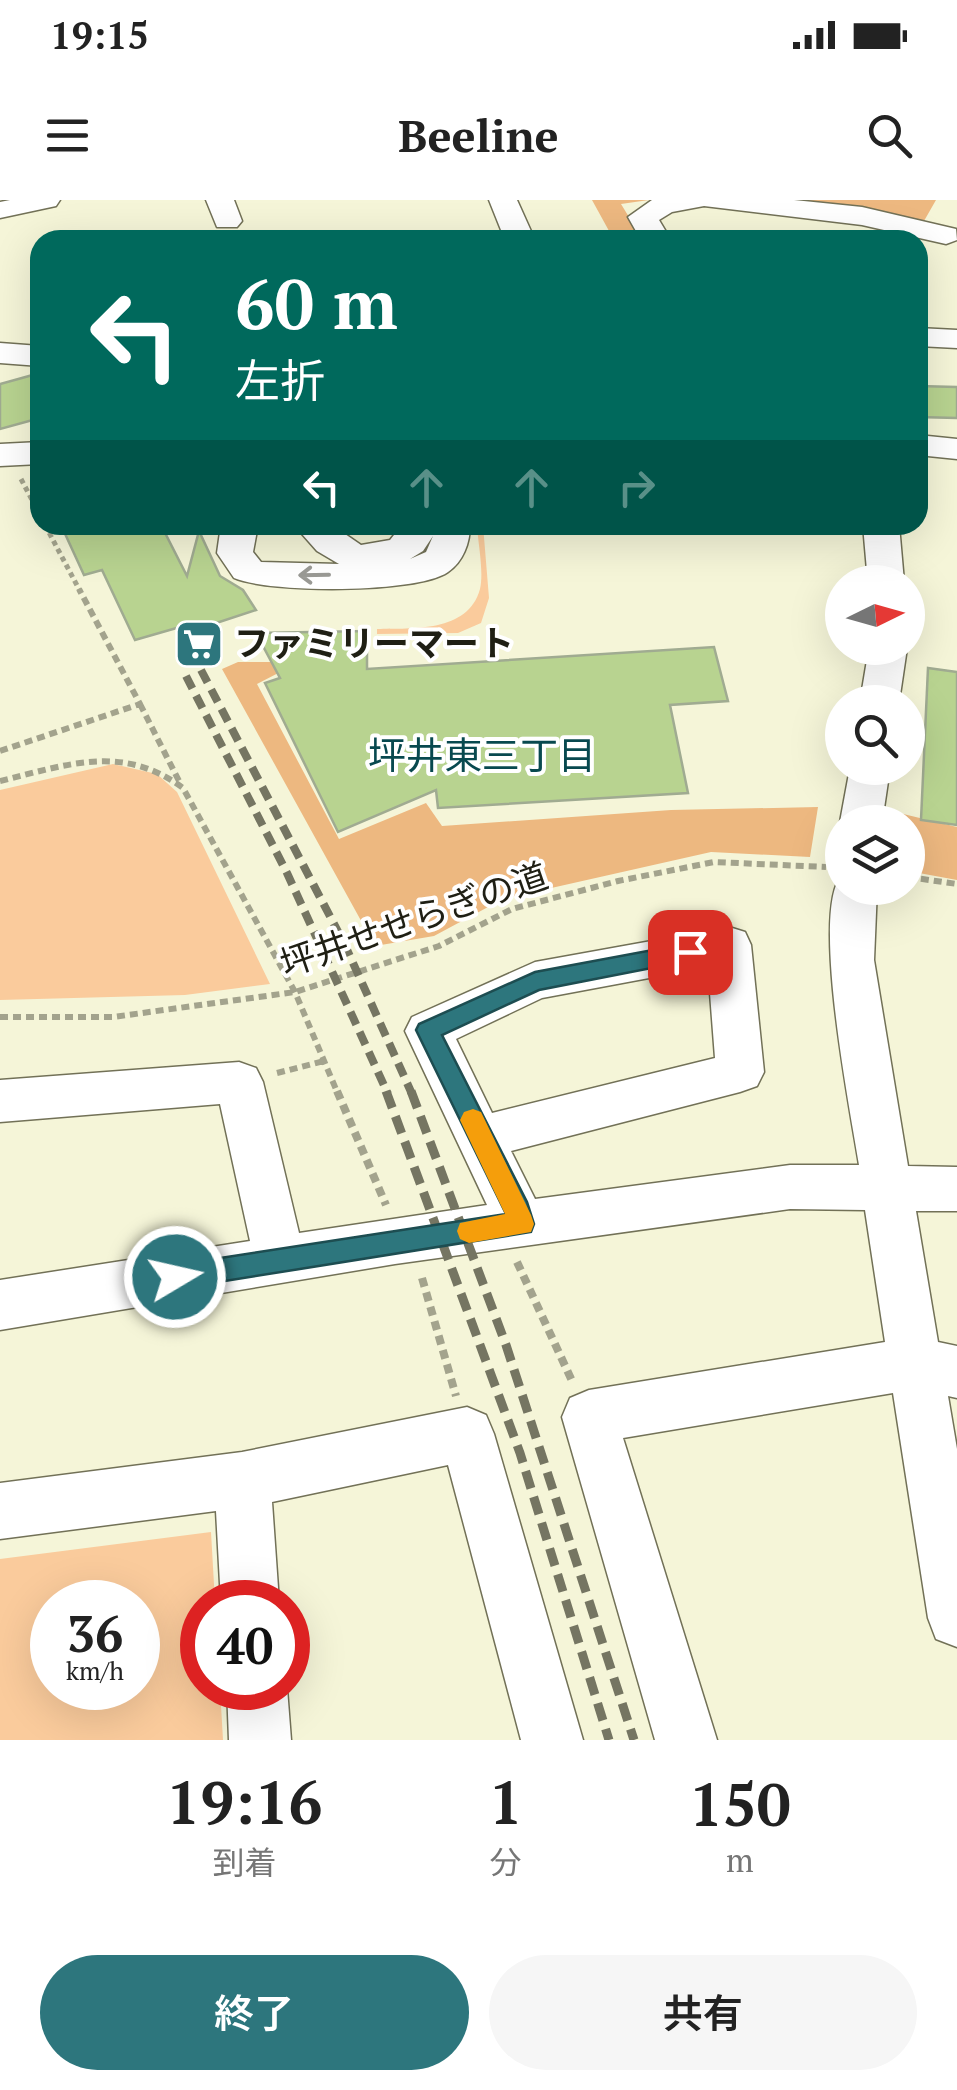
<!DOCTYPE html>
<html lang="ja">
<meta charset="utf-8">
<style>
body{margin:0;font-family:"PT Serif","Noto Sans JP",serif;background:#f6f6f6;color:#222;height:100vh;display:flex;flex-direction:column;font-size:38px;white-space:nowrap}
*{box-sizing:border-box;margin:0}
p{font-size:32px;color:#767676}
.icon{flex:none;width:55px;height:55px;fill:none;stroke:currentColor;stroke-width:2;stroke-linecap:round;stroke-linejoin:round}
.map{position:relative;height:1540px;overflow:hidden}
.panel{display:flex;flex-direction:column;background:#fff;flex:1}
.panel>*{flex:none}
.top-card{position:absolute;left:30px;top:30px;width:898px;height:305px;border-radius:30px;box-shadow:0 10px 40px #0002;background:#00695c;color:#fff;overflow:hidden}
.needle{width:65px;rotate:85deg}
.controls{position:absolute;left:825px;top:365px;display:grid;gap:20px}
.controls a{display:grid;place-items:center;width:100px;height:100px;border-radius:50%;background:#fff;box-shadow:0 10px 40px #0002;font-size:50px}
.speed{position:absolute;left:30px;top:1380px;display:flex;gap:20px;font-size:50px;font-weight:700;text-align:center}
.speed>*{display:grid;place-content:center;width:130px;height:130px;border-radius:50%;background:#fff;box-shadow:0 10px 40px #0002;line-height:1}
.speed small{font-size:25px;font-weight:400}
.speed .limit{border:15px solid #d22;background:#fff;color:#111}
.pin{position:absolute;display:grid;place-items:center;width:85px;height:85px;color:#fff;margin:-42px;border-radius:20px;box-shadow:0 5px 15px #0006}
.me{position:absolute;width:110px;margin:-55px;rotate:81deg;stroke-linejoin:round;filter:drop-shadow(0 0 8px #0008)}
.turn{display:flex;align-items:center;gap:35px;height:210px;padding:0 40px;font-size:45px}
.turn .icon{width:130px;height:130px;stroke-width:2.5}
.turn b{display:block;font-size:70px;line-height:85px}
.lanes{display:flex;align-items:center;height:95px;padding:0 40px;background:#0003;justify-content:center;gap:50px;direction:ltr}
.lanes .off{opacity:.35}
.eta{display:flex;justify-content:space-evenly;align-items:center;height:170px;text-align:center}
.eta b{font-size:60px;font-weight:600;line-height:70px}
.button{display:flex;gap:20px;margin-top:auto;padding:20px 40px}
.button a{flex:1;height:115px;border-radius:60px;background:#2d767d;color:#fff;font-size:40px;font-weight:600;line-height:115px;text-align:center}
.button a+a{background:#f6f6f6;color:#222}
.status{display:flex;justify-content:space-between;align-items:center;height:70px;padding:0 50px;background:#fff;direction:ltr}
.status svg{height:28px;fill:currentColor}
header{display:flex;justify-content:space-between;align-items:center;height:130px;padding:0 40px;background:#fff;font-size:45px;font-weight:600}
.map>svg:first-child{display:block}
.green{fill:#facb9c;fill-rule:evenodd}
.forest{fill:#edb880}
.building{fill:#b8d390;stroke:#a0ab91;stroke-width:2.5}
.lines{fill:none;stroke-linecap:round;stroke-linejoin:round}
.minor-casing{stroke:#727157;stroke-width:3}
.path-far2{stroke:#a3a38d;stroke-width:5;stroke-dasharray:5 4;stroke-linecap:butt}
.path-far1{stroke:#a3a38d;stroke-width:6;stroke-dasharray:8 5;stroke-linecap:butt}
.path{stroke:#a3a38d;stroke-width:8;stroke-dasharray:9 6;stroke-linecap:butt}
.minor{fill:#fff;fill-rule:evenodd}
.rail-far1{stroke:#757562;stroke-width:8;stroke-dasharray:14 8;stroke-linecap:butt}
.rail{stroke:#757562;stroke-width:9;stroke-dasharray:18 9;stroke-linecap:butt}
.oneway{stroke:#9a9a95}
.route{fill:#2d767d;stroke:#1d4d51;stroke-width:2.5}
.slow{fill:#f59e0b}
.labels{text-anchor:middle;stroke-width:8;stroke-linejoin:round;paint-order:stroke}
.poi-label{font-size:35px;font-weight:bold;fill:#1f1f14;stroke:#fff;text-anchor:start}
.street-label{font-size:35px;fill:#1f1f14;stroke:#fff}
.neighbourhood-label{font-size:38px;fill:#08494f;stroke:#fff}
</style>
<div class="status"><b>19:15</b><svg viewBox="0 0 49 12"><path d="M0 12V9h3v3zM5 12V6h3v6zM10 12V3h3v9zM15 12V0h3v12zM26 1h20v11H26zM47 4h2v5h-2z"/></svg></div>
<header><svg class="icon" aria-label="menu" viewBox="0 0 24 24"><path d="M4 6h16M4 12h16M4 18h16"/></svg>Beeline<svg class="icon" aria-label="search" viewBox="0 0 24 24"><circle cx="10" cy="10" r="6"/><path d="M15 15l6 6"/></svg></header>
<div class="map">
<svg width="957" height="1540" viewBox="0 0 957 1540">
<rect width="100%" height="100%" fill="#f5f5d8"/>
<!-- green -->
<path class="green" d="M477,325H483L489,398L481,423L458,433L377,434V429C412,428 468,433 480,389C484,371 478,344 477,325Z
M113,564L157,574L177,592L270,784L185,795L0,800V590Z
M211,1332L215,1402H202V1488H220L223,1540H0V1359ZM138,1402V1488H52V1402Z"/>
<!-- forest -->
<path class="forest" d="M592,0H649L621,4L643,40H614Z
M756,0H936L924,21Z
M238,462H282L288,468L257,484L339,639L426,603L442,626L671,610L818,607L810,657L711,652L503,699L434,736L375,746L222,469Z
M895,612L957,627V680L908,671V622H893Z"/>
<!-- building -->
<path class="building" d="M40,173V218L0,229V184Z
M918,186L957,187V218L918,217Z
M61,325H161L187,376L199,331L220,376L243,390L256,410L192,431L187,425L135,440L102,370L84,375Z
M367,431V469L714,447L728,501L670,505L688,593L438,608L436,590L338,632L265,483L280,478L256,433Z
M928,468L957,472V625L921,620Z"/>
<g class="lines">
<!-- minor casing -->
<g class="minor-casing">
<path id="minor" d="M10,0H60L56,6L0,18V2Z
M206,0H234L242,21L237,27H217Z
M489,0H517L535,40H505Z
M652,0H794L862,7L956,29L957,40L946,44L862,25L704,6L672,12L659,20L671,40H641L628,17Z
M918,128L957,130V148L918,146Z
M0,143L40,146V166L0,163Z
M918,235L957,239V259L918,255Z
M40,242V264L0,266V244Z
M221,325H258L253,352L261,362L339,364L317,351L294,325H332L361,345L390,340L402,325H470C470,343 463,362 448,372C417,394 268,393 234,378L217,353ZM433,336L426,352L410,359L423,351Z
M863,325H899L904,382H868Z
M869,448H907L899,502H860Z
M850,568H890L882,622H842V626L840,622Z
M842,675V688H877L874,760L908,966L957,967V1011H916L938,1142L957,1146V1198L948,1196L957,1249V1447L936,1439L928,1418L893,1193L623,1238L717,1540H655L562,1217L570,1198L589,1190L885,1142L865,1010L790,1009L395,1064L0,1130V1080L250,1041L220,904L0,922V880L239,862L256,868L263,882L299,1033L487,1005L405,831L412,817L535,762L729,727L745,732L751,745L764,872L757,886L740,892L511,951L535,999L790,965H859C851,914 810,709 842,675ZM708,767L715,858L492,913L456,839L542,798Z
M467,1207L486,1215L494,1234L583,1540H521L448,1265L272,1302L279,1402H221L216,1311L0,1339V1283L242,1252Z
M227,1488H287L291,1540H229Z"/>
</g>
<!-- path-far2 -->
<path class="path-far2" d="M21,279L40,315
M45,325L80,391"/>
<!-- path-far1 -->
<path class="path-far1" d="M140,504L180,583
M0,551L140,504L79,389
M0,581C67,565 122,543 183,588L295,792L338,894
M908,677L957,684
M0,817H113L295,792L439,746L512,709L618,681L714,662L826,667
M277,873L324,861"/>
<!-- path -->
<path class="path" d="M337,891L386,1005
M517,1062L573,1183
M422,1078L456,1196"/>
<!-- minor -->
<use href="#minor" class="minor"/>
<!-- rail-far1 -->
<path class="rail-far1" d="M201,470L344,743L412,894
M186,476L287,673L388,894"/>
<!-- rail -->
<path class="rail" d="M386,891L520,1253L609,1540
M411,891L506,1145L634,1540"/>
</g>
<!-- one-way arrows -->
<defs><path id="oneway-shaft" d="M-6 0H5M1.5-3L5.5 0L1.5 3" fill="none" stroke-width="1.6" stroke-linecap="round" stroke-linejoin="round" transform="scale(2.5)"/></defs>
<use class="oneway" href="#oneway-shaft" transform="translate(314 375) rotate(179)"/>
<!-- route -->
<path class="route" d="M690,743L701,752L698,759L539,790L442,835L527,1002L534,1024L531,1032L175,1089L166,1086L162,1077L166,1068L175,1065L506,1014L416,830L419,824L535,772Z"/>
<!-- slow -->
<path class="slow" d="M473,909L481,912L531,1015L534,1024L531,1032L469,1043L460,1039L457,1031L460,1023L505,1014L460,920L464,912Z"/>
<!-- icons -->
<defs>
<g id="supermarket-square" transform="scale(2.5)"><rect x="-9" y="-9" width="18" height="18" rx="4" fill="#2d767d" stroke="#fff"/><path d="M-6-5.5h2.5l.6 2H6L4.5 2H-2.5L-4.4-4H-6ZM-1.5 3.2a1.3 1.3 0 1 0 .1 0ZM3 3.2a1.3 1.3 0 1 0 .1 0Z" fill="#fff"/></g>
</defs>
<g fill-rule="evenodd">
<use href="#supermarket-square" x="199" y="444"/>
</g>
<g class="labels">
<!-- poi labels -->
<g class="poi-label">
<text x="234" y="456">ファミリーマート</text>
</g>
<!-- street labels -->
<g class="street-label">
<text transform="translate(414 720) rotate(-19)" y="12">坪井せせらぎの道</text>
</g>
<!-- neighbourhood labels -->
<g class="neighbourhood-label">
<text x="482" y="569">坪井東三丁目</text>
</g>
</g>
</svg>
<div class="controls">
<a><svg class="needle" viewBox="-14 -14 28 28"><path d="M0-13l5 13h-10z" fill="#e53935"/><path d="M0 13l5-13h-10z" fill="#767676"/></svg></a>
<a><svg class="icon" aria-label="search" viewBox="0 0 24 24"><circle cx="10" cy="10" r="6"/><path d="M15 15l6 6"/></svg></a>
<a><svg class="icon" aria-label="layers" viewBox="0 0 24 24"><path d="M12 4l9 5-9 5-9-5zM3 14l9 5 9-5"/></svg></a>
</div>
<div class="speed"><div>36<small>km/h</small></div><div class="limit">40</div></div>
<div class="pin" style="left:690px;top:752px;background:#d93025"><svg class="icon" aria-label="arrive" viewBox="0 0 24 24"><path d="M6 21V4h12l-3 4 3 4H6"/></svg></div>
<svg class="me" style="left:175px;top:1077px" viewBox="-20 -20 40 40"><circle r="17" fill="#2d767d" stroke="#fff" stroke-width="3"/><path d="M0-11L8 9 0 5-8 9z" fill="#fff"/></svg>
<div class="top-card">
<div class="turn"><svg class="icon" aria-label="left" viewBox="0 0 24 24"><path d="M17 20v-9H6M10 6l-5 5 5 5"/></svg><div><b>60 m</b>左折</div></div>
<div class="lanes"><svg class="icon" aria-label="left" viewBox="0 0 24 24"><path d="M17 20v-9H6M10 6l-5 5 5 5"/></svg><svg class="icon off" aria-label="ahead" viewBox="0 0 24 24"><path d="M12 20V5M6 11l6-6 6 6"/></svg><svg class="icon off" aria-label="ahead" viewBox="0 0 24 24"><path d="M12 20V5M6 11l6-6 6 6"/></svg><svg class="icon off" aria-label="right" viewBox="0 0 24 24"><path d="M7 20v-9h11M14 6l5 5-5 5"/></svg></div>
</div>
</div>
<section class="panel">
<div class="eta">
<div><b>19:16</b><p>到着</p></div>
<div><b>1</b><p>分</p></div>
<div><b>150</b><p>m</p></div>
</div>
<div class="button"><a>終了</a><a>共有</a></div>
</section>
